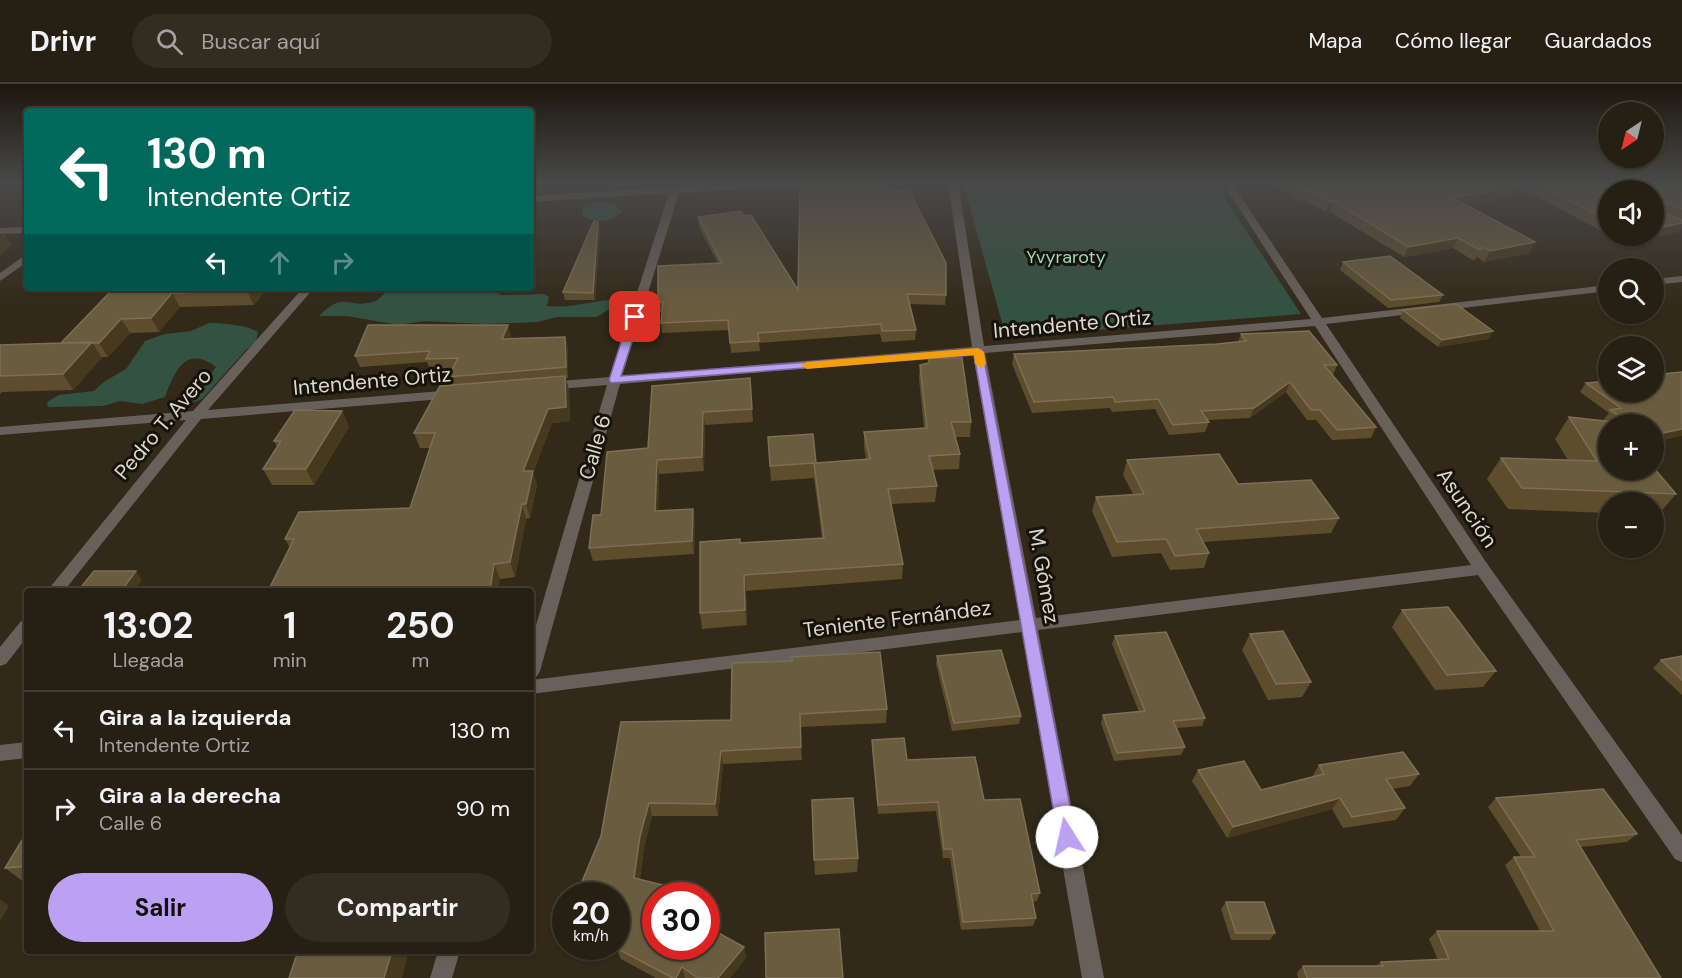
<!DOCTYPE html>
<html lang="es">
<meta charset="utf-8">
<style>
body{margin:0;font-family:"DM Sans",sans-serif;background:#322c21;color:#f1f3f6;height:100vh;display:flex;flex-direction:column;font-size:22px;white-space:nowrap}
*{box-sizing:border-box;margin:0}
p{font-size:20px;color:#a4a2a0}
.icon{flex:none;width:33px;height:33px;fill:none;stroke:currentColor;stroke-width:2;stroke-linecap:round;stroke-linejoin:round}
.map{position:relative;flex:1;overflow:hidden}
.panel{position:absolute;left:24px;top:504px;width:510px;height:366px;display:flex;flex-direction:column;background:#261f13;border-radius:6px;box-shadow:0 2px 4px #0004,0 0 0 2px #423d33}
.panel>*{flex:none}
.banner{position:absolute;left:24px;top:24px;width:510px;height:183px;border-radius:6px;box-shadow:0 2px 4px #0004,0 0 0 2px #423d33;background:#00695c;color:#fff;overflow:hidden}
.needle{width:39px;rotate:215deg}
.tools{position:absolute;left:1598px;top:18px;display:grid;gap:12px}
.tools a{display:grid;place-items:center;width:66px;height:66px;border-radius:50%;background:#261f13;box-shadow:0 2px 4px #0004,0 0 0 2px #423d33;font-size:30px}
.speed{position:absolute;left:552px;top:798px;display:flex;gap:12px;font-size:30px;font-weight:700;text-align:center}
.speed>*{display:grid;place-content:center;width:78px;height:78px;border-radius:50%;background:#261f13;box-shadow:0 2px 4px #0004,0 0 0 2px #423d33;line-height:1}
.speed small{font-size:15px;font-weight:400}
.speed .limit{border:9px solid #d22;background:#fff;color:#111}
.pin{position:absolute;display:grid;place-items:center;width:51px;height:51px;color:#fff;margin:-26px;border-radius:12px;box-shadow:0 3px 9px #0006}
.me{position:absolute;width:66px;margin:-33px;rotate:350deg;stroke-linejoin:round;filter:drop-shadow(0 0 4px #0008)}
.turn{display:flex;align-items:center;gap:21px;height:126px;padding:0 24px;font-size:27px}
.turn .icon{width:78px;height:78px;stroke-width:2.5}
.turn b{display:block;font-size:42px;line-height:51px}
.lanes{display:flex;align-items:center;height:57px;padding:0 24px;background:#0003;justify-content:center;gap:30px;direction:ltr}
.lanes .off{opacity:.35}
.eta{display:flex;justify-content:space-evenly;align-items:center;height:102px;text-align:center}
.eta b{font-size:36px;font-weight:700;line-height:42px}
.button{display:flex;gap:12px;margin-top:auto;padding:12px 24px}
.button a{flex:1;height:69px;border-radius:36px;background:#bca0f2;color:#111;font-size:24px;font-weight:700;line-height:69px;text-align:center}
.button a+a{background:#322c21;color:#f1f3f6}
ul{padding:0;list-style:none}
li{display:flex;align-items:center;gap:18px;height:78px;padding:0 24px;border-top:2px solid #423d33}
li div{flex:1}
li b{display:block;font-size:22px}
li em{font-style:normal}
header{display:flex;align-items:center;gap:36px;box-sizing:border-box;height:84px;padding:0 30px;background:#261f13;border-bottom:2px solid #423d33}
header strong{font-size:28px}
nav{display:flex;gap:33px;margin-inline-start:auto;font-size:21px}
.search{width:420px;height:54px;background:#322c21;display:flex;align-items:center;gap:15px;box-sizing:border-box;padding:0 21px;border-radius:33px;color:#a4a2a0;font-size:22px}
.map>svg:first-child{display:block}
.green{fill:#335242}
.lines{fill:none;stroke-linecap:round;stroke-linejoin:round}
.minor{fill:#68605a;fill-rule:evenodd}
.wall{fill:#5d4d2d}
.shaded-wall{fill:#46391e}
.building{fill:#6a5c3e;stroke:#7c6f55;stroke-width:1.5}
.route{fill:#bca0f2;stroke:#7a689d;stroke-width:1.5}
.slow{fill:#f59e0b}
.labels{text-anchor:middle;stroke-width:6;stroke-linejoin:round;paint-order:stroke}
.far-park-label{font-size:18px;fill:#98dbb7;stroke:#16130b}
.street-label{font-size:21px;fill:#ddd7cd;stroke:#16130b}
</style>
<header>
<strong>Drivr</strong>
<div class="search"><svg class="icon" aria-label="search" viewBox="0 0 24 24"><circle cx="10" cy="10" r="6"/><path d="M15 15l6 6"/></svg>Buscar aquí</div>
<nav><a>Mapa</a><a>Cómo llegar</a><a>Guardados</a></nav>
</header>
<div class="map">
<svg width="1682" height="894" viewBox="0 0 1682 894">
<rect width="100%" height="100%" fill="#322919"/>
<!-- green -->
<path class="green" d="M963,98H1214L1301,230L1006,253Z
M600,118L614,120L622,128C610,138 595,141 582,131L583,123L588,120Z
M392,204H451L470,208L486,204L502,211L544,210L549,213L547,222C574,225 598,214 624,216L597,233H557L538,238L485,240L424,237L399,241L347,232H319C345,206 346,225 373,218C381,216 384,207 392,204Z
M209,239C223,239 247,241 258,248L256,258L246,266L202,315L195,318L178,315C183,308 192,308 200,303C207,298 210,290 216,283C186,261 175,286 165,313L142,320L120,317L103,322L48,323L47,318L59,311L94,307L105,297L126,285L145,257L165,250L191,247Z"/>
<g class="lines">
<!-- minor -->
<path class="minor" d="M758,98H813L809,101L679,109L622,292L972,263L948,98H958L984,262L1311,235L1222,98H1231L1322,234L1608,201V207L1326,240L1488,481L1682,751V778L1675,775L1478,491L1038,546L1104,894H1082L1022,548L531,610V596L1020,536L973,270L620,300L540,587L537,592L531,594V558L607,301L547,306L541,302L547,298L610,293L669,109L531,118V112ZM1315,242L1471,481L1036,534L985,269Z
M27,143V149L0,150V144Z
M27,170V178L0,197V189Z
M1682,192V198L1653,201V195Z
M303,204H314L208,326L454,306L460,310L454,314L201,335L64,507H47L186,336L0,351V343L193,327Z
M27,535V553L6,580L0,582V563L21,537Z
M27,658V674L0,677V661Z
M438,867H460L452,894H430Z"/>
</g>
<!-- wall -->
<path class="wall" d="M1272,98H1682V144L1679,148L1627,159L1612,152H1653L1608,106V150L1530,109L1466,121L1535,158L1529,169L1484,178L1477,173L1474,177L1453,164L1404,173L1330,128H1326L1307,117L1303,118Z
M846,102L946,211L945,221L909,220L916,246L915,256L882,258L880,250L759,259L760,267L731,269L729,246L662,249L661,239L662,228H660L658,218L718,179L699,143L698,133L744,132L798,206Z
M600,145L595,216H565L563,208Z
M1343,178L1443,211L1439,218L1388,224L1340,186Z
M110,204H267L254,221L180,223L159,248L130,249L108,273H102L73,306L2,308L0,310V261L61,259L111,207Z
M1403,226L1489,255L1438,263L1400,234Z
M1241,250L1337,281L1333,291H1332L1376,343L1371,354L1332,356L1316,336H1307L1286,308L1250,334L1208,336L1209,338L1205,348L1169,351L1155,325L1112,328L1110,324L1032,329L1012,280L1014,270L1217,260L1238,258Z
M511,252L510,255L565,253L568,264V294H566L569,306L570,337L552,339L533,389L537,401L530,434L526,435L515,493L500,495L290,464L285,455L410,424L430,364H420L414,349L451,301L448,293L452,286H430L427,278L360,283L355,272Z
M929,274L971,338L970,353H956L960,370L959,385L932,386L937,402L935,418L891,420L903,480L902,495L746,507L747,541L702,545L700,529L741,459L822,454L814,394L771,397L768,353L816,379L866,375L864,363V348L924,344L919,295L920,281L929,279Z
M750,294L753,338L705,341L704,387L659,390L658,427L695,438L694,470L593,477L589,464L601,431L648,364Z
M1586,299L1653,340H1608L1676,410L1658,431H1653V418H1608V429L1508,425L1487,395L1501,374L1568,376L1555,355L1569,333L1607,337L1604,335L1609,329L1580,308Z
M342,327L349,343L314,401H272L263,385L277,363L274,357Z
M1127,376L1238,400L1339,434L1331,449L1203,458L1209,469L1204,484L1170,486L1161,469L1112,473L1092,427L1096,413L1133,410L1123,391Z
M1402,526L1496,587L1483,603L1435,606L1392,543Z
M1250,550L1311,598L1302,613L1268,616L1242,566Z
M1115,552L1205,634L1202,642L1177,644L1185,663L1181,671L1114,677L1101,639L1103,631L1139,628L1112,560Z
M937,572L1021,632L1019,640L952,647L936,580Z
M1682,572V611L1653,584L1661,576Z
M732,579L887,625L886,639L800,643L802,676L723,680L718,732H652L644,764L640,795L710,824L656,862L744,863L746,874L730,894H656L621,875L616,864L624,846L616,843V812L601,752L731,636Z
M872,656L907,676L984,716L1040,809L1037,817L1033,818L1036,834L1033,842L961,846L950,774H943L936,727L878,730L872,665Z
M1319,681L1419,690L1410,702L1392,705L1405,724L1396,736L1343,744L1332,725L1227,754L1192,697L1198,686L1261,706L1312,693Z
M1496,714L1637,750L1627,758L1581,763L1661,894H1298L1297,889L1303,882H1376L1381,878L1438,876L1429,855L1437,847H1540L1505,781L1514,773H1521L1488,723Z
M812,716L858,774L857,788L815,791Z
M27,748V798H24L5,784Z
M1226,818L1275,849L1270,856H1231L1221,825Z"/>
<!-- shaded-wall -->
<path class="shaded-wall" d="M1535,99L1530,109L1448,124L1453,114Z
M1311,107L1307,117L1303,118L1307,108Z
M1334,117L1330,128H1326L1329,118Z
M598,138L600,145L595,216L593,209Z
M1682,139V144L1679,148L1627,159L1632,152H1653V145Z
M4,149L12,161L0,172V152Z
M1458,154L1453,164L1404,173L1408,163Z
M1535,158L1529,169L1484,178L1490,167Z
M250,204H267L254,221L247,207Z
M172,209L180,223L159,248L151,234Z
M121,235L130,249L108,273L99,259Z
M508,241L511,252L505,266L502,255Z
M1493,247L1489,255L1438,263L1442,256Z
M565,253L568,264V294L566,283Z
M92,258L102,274L73,306L63,290Z
M565,292L569,306L570,337L552,339L533,389L537,401L530,434L526,420L523,387L548,325Z
M1290,298L1286,308L1250,334L1254,324Z
M342,327L349,343L314,401L306,385Z
M703,328L705,341L704,387L702,373Z
M1682,345V352L1653,358V351Z
M657,376L659,390L658,441L655,427Z
M522,420L526,435L515,493L510,478Z
M693,425L695,438L694,470L692,457Z
M494,480L500,495L498,507H490Z
M136,487L142,496L134,507H121Z
M744,491L746,507L747,541L745,526Z
M721,667L723,680L718,732L715,720Z
M1340,714L1332,725L1227,754L1233,743Z
M649,719L652,732L644,764L638,806L634,794L640,752Z
M708,812L710,824L706,842V817Z
M0,815L9,822L0,837Z
M744,863L746,874L730,894H718Z
M392,867H409L402,894H384Z
M682,883L685,894H676Z"/>
<!-- building -->
<path class="building" d="M1291,98H1603L1616,104L1615,98H1682V125L1658,116L1659,127L1682,136V139L1653,145V106H1608V136L1535,99L1453,114L1535,158L1490,167L1482,163L1480,166L1458,154L1408,163L1334,117L1329,118L1311,107L1307,108Z
M800,100H846V102L890,100L894,107L909,106L946,179V211L907,210L916,246L882,247L881,240L758,249L759,257L730,259L728,236L661,239L663,218H658V182L722,179L698,133L741,127L744,132L751,131L798,206Z
M594,137L598,138L593,209L563,208Z
M1390,172L1443,211L1391,216L1343,178Z
M114,204H250L247,207L172,209L151,234L121,235L99,259H61Z
M1456,220L1493,247L1442,256L1403,226Z
M368,241H508L502,255L565,253L566,283L448,293L458,274L426,275L430,267L355,272Z
M1309,247L1337,281H1324L1376,343L1337,346L1320,326H1311L1290,298L1254,324L1201,327L1209,338L1173,341L1158,315L1115,318L1113,313L1034,318L1014,270L1217,260L1246,257L1241,250Z
M92,258L63,290L0,292V261Z
M929,274H962L971,338H951L960,370L929,372L937,402L888,405L903,480L744,491L745,526L700,529V458L740,455V459L824,454L814,379L770,382L768,353L813,350L816,379L870,375L864,348L927,344L920,281L929,279Z
M1682,288V345L1653,351V340H1631L1610,326L1621,324L1586,299L1608,297V308H1653V291Z
M565,292L566,323L548,325L523,387H533L526,420H522L510,478L494,480L490,507H268L294,455H285L299,428L410,424L435,349H414L440,302Z
M750,294L752,325L703,328L702,373L657,376L655,427L693,425L692,457L589,464L593,431H601L607,368L648,364L652,302Z
M295,326L342,327L306,385H263L281,357H274Z
M1569,333L1614,338L1616,340H1608V386H1653V383L1676,410L1522,404L1501,374L1597,377Z
M1219,370L1238,400L1311,396L1339,434L1196,445L1209,469L1175,472L1166,455L1117,458L1096,413L1144,410L1127,376Z
M94,487H136L121,507H78Z
M1448,523L1496,587L1447,591L1402,526Z
M1283,547L1311,598L1276,600L1250,550Z
M1166,548L1205,634L1173,637L1185,663L1117,669L1103,631L1145,627L1115,552Z
M1001,566L1021,632L954,639L937,572Z
M880,568L887,625L800,630L801,663L721,667L715,720L649,719L640,752L634,794L708,812L706,817V812H656V862H706V842L744,863L718,894H698L682,883L676,894H673L616,864L628,838L616,833V812H576L601,752L621,638L731,636L732,579L792,577V573Z
M1682,572V596L1661,576Z
M904,654L907,676L975,673L984,716L1020,715L1040,809L1031,810L1036,834L963,838L952,765H944L938,718L878,721L872,656Z
M1403,668L1419,690L1386,695L1405,724L1352,733L1340,714L1233,743L1198,686L1244,677L1261,706L1324,690L1319,681Z
M1603,705L1637,750L1576,756L1661,894H1307L1303,882H1383L1381,878L1449,875L1437,847H1554L1514,773H1535L1496,714Z
M853,714L858,774L814,776L812,716Z
M27,748V782L5,784Z
M1226,818H1264L1275,849H1236Z
M839,845L843,894H766L765,849Z
M298,867H392L384,894H289Z"/>
<!-- sky -->
<linearGradient id="sky" x2="0" y2="1"><stop stop-color="#1c170e"/><stop offset="0.44" stop-color="#494949"/><stop offset="1" stop-color="#494949" stop-opacity="0"/></linearGradient>
<rect width="1682" height="224" fill="url(#sky)"/>
<!-- route -->
<path class="route" d="M635,230L640,233L621,292L982,265L1076,753L1074,759L1067,761L1061,759L1058,753L974,271L611,299L609,296L629,233Z"/>
<!-- slow -->
<path class="slow" d="M978,264L984,268L986,280L981,284L975,280L974,271L807,285L801,281L807,278Z"/>
<g class="labels">
<!-- far-park labels -->
<g class="far-park-label">
<text x="1066" y="179">Yvyraroty</text>
</g>
<!-- street labels -->
<g class="street-label">
<text transform="translate(1072 240) rotate(-5)" y="7">Intendente Ortiz</text>
<text transform="translate(372 297) rotate(-5)" y="7">Intendente Ortiz</text>
<text transform="translate(163 340) rotate(-50)" y="7">Pedro T. Avero</text>
<text transform="translate(595 363) rotate(-74)" y="7">Calle 6</text>
<text transform="translate(1467 424) rotate(56)" y="7">Asunción</text>
<text transform="translate(1044 492) rotate(80)" y="7">M. Gómez</text>
<text transform="translate(897 535) rotate(-7)" y="7">Teniente Fernández</text>
</g>
</g>
</svg>
<div class="tools">
<a><svg class="needle" viewBox="-14 -14 28 28"><path d="M0-13l5 13h-10z" fill="#e53935"/><path d="M0 13l5-13h-10z" fill="#a4a2a0"/></svg></a>
<a><svg class="icon" aria-label="sound" viewBox="0 0 24 24"><path d="M4 9h4l5-4v14l-5-4H4zM17 9q2 3 0 6"/></svg></a>
<a><svg class="icon" aria-label="search" viewBox="0 0 24 24"><circle cx="10" cy="10" r="6"/><path d="M15 15l6 6"/></svg></a>
<a><svg class="icon" aria-label="layers" viewBox="0 0 24 24"><path d="M12 4l9 5-9 5-9-5zM3 14l9 5 9-5"/></svg></a>
<a>+</a>
<a>−</a>
</div>
<div class="speed"><div>20<small>km/h</small></div><div class="limit">30</div></div>
<div class="pin" style="left:635px;top:233px;background:#d93025"><svg class="icon" aria-label="arrive" viewBox="0 0 24 24"><path d="M6 21V4h12l-3 4 3 4H6"/></svg></div>
<svg class="me" style="left:1067px;top:753px" viewBox="-20 -20 40 40"><circle r="19" fill="#fff"/><path d="M0-13L10 11 0 6-10 11z" fill="#bca0f2"/></svg>
<div class="banner">
<div class="turn"><svg class="icon" aria-label="left" viewBox="0 0 24 24"><path d="M17 20v-9H6M10 6l-5 5 5 5"/></svg><div><b>130 m</b>Intendente Ortiz</div></div>
<div class="lanes"><svg class="icon" aria-label="left" viewBox="0 0 24 24"><path d="M17 20v-9H6M10 6l-5 5 5 5"/></svg><svg class="icon off" aria-label="ahead" viewBox="0 0 24 24"><path d="M12 20V5M6 11l6-6 6 6"/></svg><svg class="icon off" aria-label="right" viewBox="0 0 24 24"><path d="M7 20v-9h11M14 6l5 5-5 5"/></svg></div>
</div>
<section class="panel">
<div class="eta">
<div><b>13:02</b><p>Llegada</p></div>
<div><b>1</b><p>min</p></div>
<div><b>250</b><p>m</p></div>
</div>
<ul>
<li><svg class="icon" aria-label="left" viewBox="0 0 24 24"><path d="M17 20v-9H6M10 6l-5 5 5 5"/></svg><div><b>Gira a la izquierda</b><p>Intendente Ortiz</p></div><em>130 m</em></li>
<li><svg class="icon" aria-label="right" viewBox="0 0 24 24"><path d="M7 20v-9h11M14 6l5 5-5 5"/></svg><div><b>Gira a la derecha</b><p>Calle 6</p></div><em>90 m</em></li>
</ul>
<div class="button"><a>Salir</a><a>Compartir</a></div>
</section>
</div>
